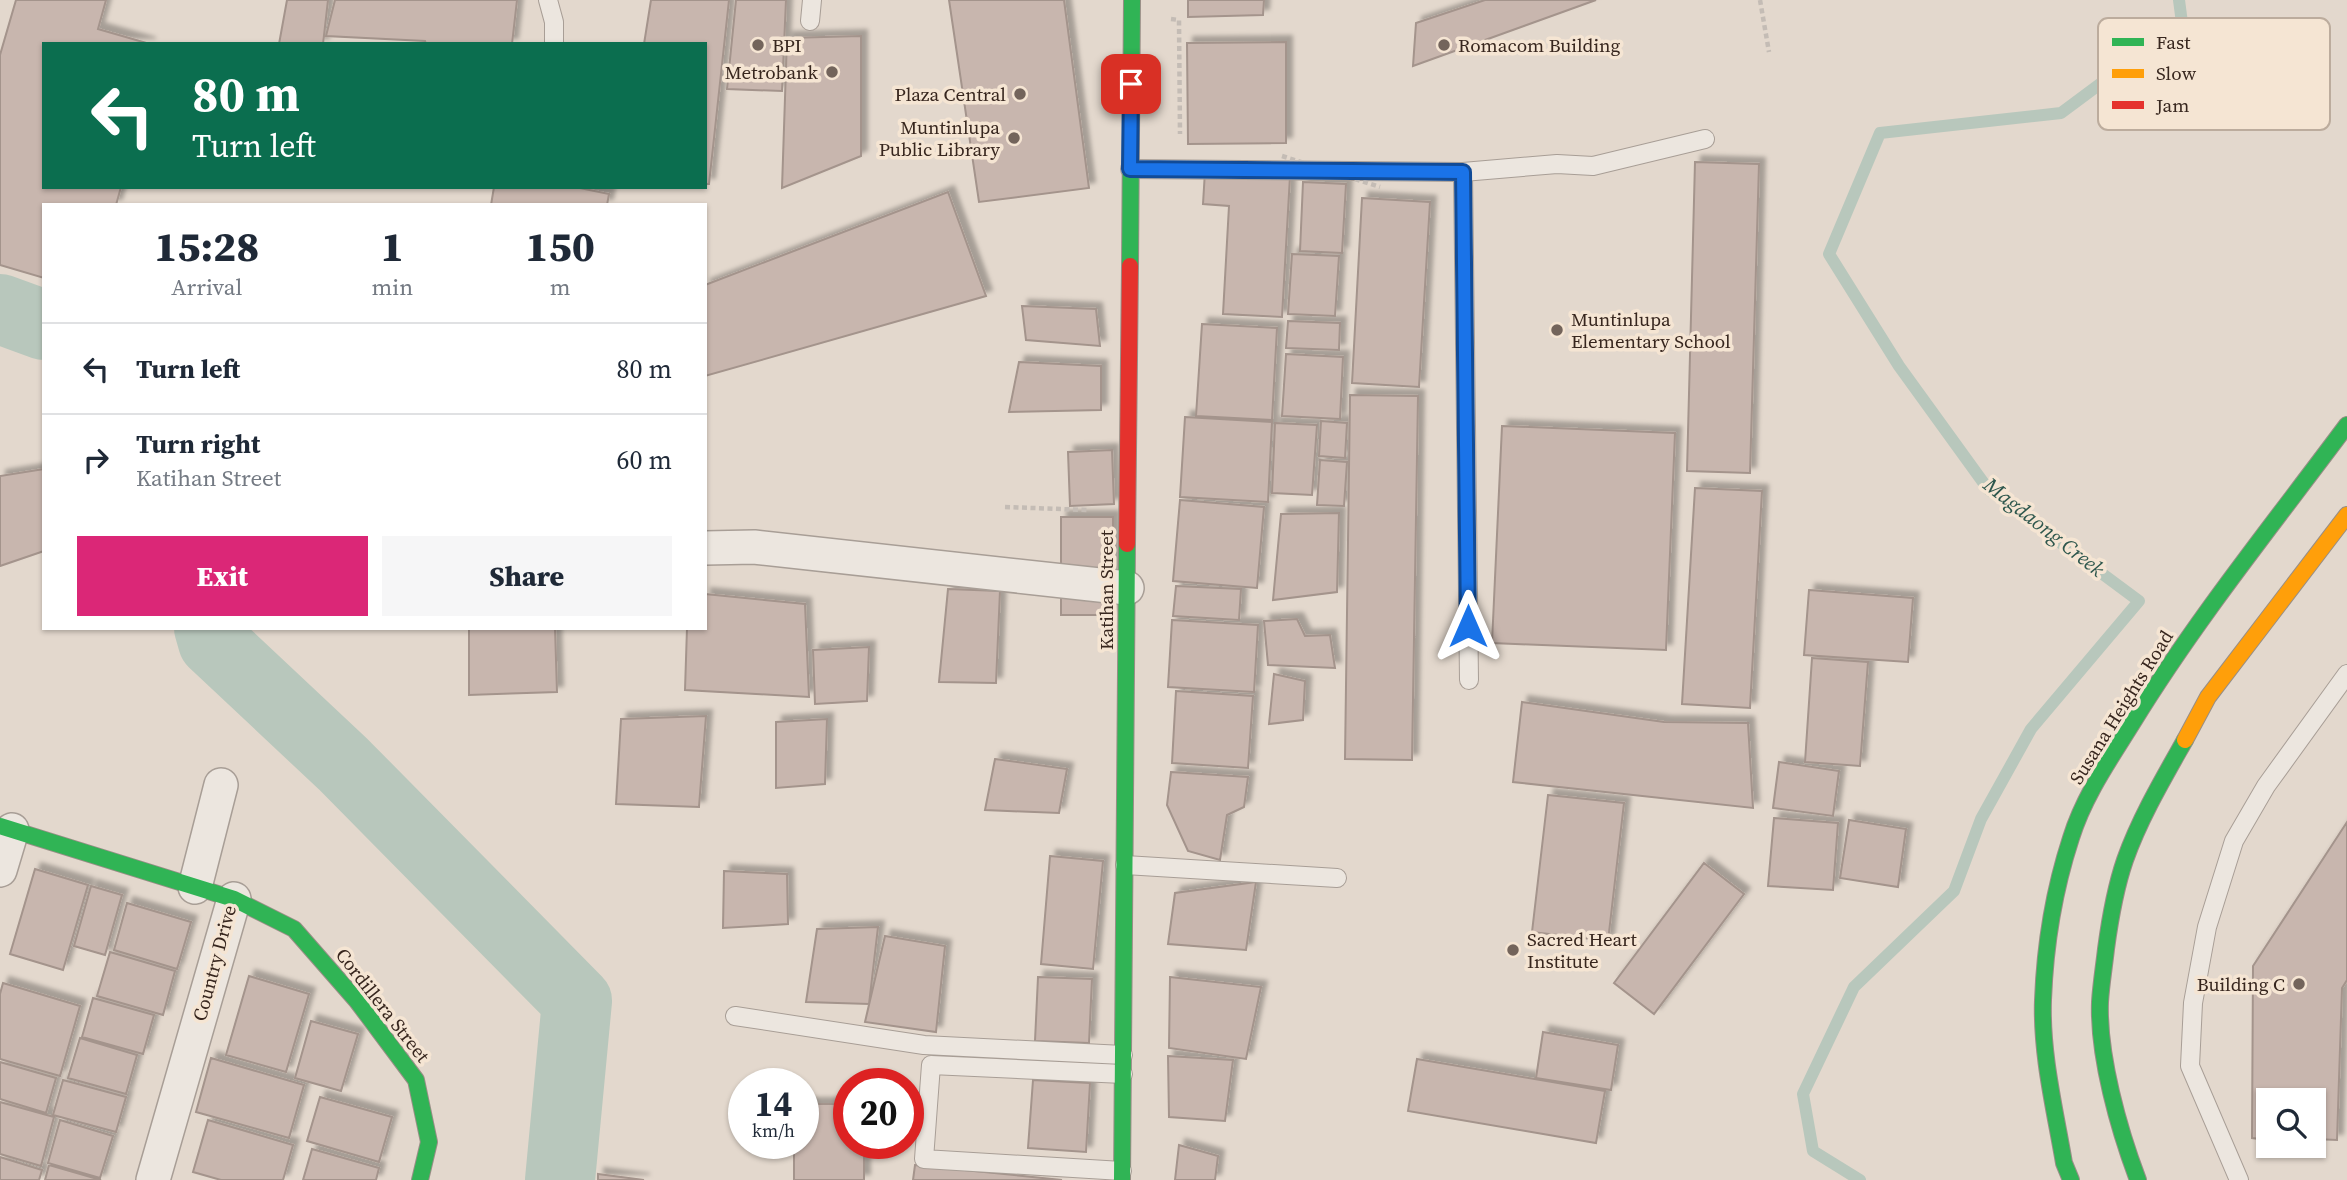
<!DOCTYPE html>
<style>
body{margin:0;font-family:"Source Serif 4",serif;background:#f6f6f7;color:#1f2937;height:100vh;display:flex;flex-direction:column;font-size:26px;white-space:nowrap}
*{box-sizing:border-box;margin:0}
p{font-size:23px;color:#747a83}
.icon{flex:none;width:38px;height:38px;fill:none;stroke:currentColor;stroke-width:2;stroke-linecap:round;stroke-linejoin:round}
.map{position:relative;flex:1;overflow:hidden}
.details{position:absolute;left:42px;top:203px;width:665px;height:427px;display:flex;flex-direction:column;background:#fff;border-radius:0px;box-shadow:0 2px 5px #0004}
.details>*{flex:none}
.banner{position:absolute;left:42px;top:42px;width:665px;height:147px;border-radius:0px;box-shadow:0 2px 5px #0004;background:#0b6e4f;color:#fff;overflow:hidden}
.fabs{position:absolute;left:2256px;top:1088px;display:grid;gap:14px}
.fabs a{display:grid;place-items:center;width:70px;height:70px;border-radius:0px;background:#fff;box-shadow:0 2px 5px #0004;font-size:35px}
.speed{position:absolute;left:728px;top:1068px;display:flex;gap:14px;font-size:35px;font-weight:700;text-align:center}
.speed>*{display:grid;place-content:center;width:91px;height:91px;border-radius:50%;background:#fff;box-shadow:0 2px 5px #0004;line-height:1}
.speed small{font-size:18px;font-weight:400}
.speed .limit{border:10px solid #d22;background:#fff;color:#111}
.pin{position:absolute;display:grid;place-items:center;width:60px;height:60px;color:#fff;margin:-30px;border-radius:14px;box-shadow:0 4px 10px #0006}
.me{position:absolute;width:77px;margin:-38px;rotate:0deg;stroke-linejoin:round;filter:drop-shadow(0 0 5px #0008)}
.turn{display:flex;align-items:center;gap:24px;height:147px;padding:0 35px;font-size:32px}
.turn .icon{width:91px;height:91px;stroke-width:2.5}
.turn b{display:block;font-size:49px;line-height:60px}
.eta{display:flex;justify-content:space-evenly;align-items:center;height:119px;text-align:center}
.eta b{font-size:42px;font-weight:800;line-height:49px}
.cta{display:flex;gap:14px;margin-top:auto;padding:14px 35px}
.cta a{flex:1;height:80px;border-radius:0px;background:#db2777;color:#fff;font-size:28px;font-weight:800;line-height:80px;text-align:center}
.cta a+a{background:#f6f6f7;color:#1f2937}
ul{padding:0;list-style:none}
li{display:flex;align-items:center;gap:21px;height:91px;padding:0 35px;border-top:2px solid #e0e1e3}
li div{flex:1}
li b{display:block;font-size:26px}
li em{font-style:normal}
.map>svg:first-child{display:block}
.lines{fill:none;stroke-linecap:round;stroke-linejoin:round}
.stream{stroke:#b8c7bc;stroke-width:12}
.river{stroke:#b8c7bc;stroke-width:70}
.building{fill:#c8b6ae;stroke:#a4948c;stroke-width:2;filter:url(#shadow)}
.lane-casing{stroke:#a89e96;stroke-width:20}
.street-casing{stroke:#a89e96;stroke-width:36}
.fast-casing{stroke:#988e86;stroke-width:18}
.slow-casing{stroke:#988e86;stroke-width:18}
.jam-casing{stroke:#988e86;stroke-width:18}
.path{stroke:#c4bcb5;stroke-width:4.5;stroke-dasharray:5 3.5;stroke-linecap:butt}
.lane{stroke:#ece6df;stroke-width:18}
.street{stroke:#ece6df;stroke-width:33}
.fast{stroke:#30b455;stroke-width:16}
.slow{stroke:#ff9f0a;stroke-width:16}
.jam{stroke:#e5322d;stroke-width:16}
.path-bridge{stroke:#c4bcb5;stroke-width:4.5;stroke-dasharray:5 3.5;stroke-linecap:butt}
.route-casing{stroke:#114b97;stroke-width:18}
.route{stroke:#1a73e8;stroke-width:12}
.poi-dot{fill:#73645b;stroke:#f5e5d3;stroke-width:2.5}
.labels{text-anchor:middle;stroke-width:7;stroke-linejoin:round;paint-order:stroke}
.poi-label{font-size:19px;fill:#37261e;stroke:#f5e5d3;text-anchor:start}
.street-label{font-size:19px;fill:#37261e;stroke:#f5e5d3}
.water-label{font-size:21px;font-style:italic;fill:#2e574d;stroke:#f5e5d3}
.key{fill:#f5e5d3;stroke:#bcac9d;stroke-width:2}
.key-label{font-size:19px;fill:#37261e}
</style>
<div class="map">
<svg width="2347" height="1180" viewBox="0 0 2347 1180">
<defs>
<filter id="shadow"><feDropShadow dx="6" dy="-6" stdDeviation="2" flood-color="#0004"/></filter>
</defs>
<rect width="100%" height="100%" fill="#e3d8cd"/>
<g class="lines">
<!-- stream -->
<path class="stream" d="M1860,1180L1813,1151L1803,1094L1854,987L1954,891L1981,819L2031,729L2139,601L1988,489L1899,366L1829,254L1880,133L2061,113L2182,23L2179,0"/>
<!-- river -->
<path class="river" d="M0,309L44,325
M209,628L213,642L343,764L577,1001L560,1180"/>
</g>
<!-- building -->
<path class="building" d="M16,0H106L98,29L150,44H44V187H121L116,205H44V278L0,265V55Z
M287,0H328L323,44H279Z
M335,0H517L512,44H426L425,41L326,36Z
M651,0H729L709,184H705V44H644Z
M736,0H786L782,91L727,89Z
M949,0H1064L1089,188L979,202Z
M1188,0H1264L1263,15L1188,17Z
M1485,0H1596L1413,66L1416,23Z
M861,36V156L782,188L787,38Z
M1286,42V143L1188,144L1187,43Z
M1695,162L1759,164L1750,473L1687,471Z
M1205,171L1290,176L1282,317L1223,314L1229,206L1203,204Z
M1303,182L1346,184L1342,253L1300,251Z
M494,187H575L609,194L607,205H491Z
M948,192L986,296L705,376V285Z
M1362,198L1430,202L1419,387L1352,383Z
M1292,254L1339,256L1335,316L1288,314Z
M1022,306L1096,309L1100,346L1026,340Z
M1288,321L1340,323L1339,350L1286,348Z
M1202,324L1277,328L1272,420L1196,416Z
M1286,354L1343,357L1340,419L1282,416Z
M1019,362L1101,366V410L1009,412Z
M1350,395L1418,396L1412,760L1345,759Z
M1185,417L1272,422L1268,502L1180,497Z
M1321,421L1347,423L1345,458L1319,456Z
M1275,423L1317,425L1312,495L1272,493Z
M1502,426L1675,433L1666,650L1492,643Z
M1112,450L1114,504L1070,506L1068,452Z
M1320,460L1347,462L1344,506L1317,505Z
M44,469V551L0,566V476Z
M1695,488L1762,491L1750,708L1682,704Z
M1180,500L1264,507L1257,588L1173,581Z
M1339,513L1337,592L1273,600L1281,514Z
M1061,517H1113V575H1061Z
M1176,586L1241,589L1239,620L1173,616Z
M948,589L1000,591L996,683L939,682Z
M1809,590L1913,598L1908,662L1804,655Z
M1061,593H1110V615H1061Z
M705,594L805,604L809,697L685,690L687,628H705Z
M1297,619L1305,636L1330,635L1335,668L1268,665L1264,621Z
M1172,620L1258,625L1254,692L1168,687Z
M469,628H555L557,692L469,695Z
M869,647L867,701L815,704L813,650Z
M1812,658L1868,662L1860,766L1805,762Z
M1274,674L1305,681L1303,720L1269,724Z
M1176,691L1253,696L1248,768L1172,763Z
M1522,702L1664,722L1748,723L1753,808L1513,782Z
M706,716L699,807L616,804L621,719Z
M827,719L825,784L776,788V722Z
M995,759L1067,769L1059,813L985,810Z
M1779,762L1839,771L1833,816L1773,808Z
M1171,772L1248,777L1244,807L1227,815L1220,860L1188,851L1167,805Z
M1548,795L1624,803L1608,941L1532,932Z
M1774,818L1838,823L1833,890L1768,886Z
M1849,820L1906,829L1898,887L1840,878Z
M2347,822V980L2342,988L2337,1140L2314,1139V1101H2268V1140L2252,1138L2253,966Z
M1050,856L1103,861L1093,969L1041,964Z
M1704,863L1744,894L1654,1014L1614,983Z
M35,869L88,885L63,970L10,954Z
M724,871L787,874L788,924L723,928Z
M1256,882L1246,950L1168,944L1175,893Z
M91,886L122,895L105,955L74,946Z
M127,903L191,922L177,969L114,950Z
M878,927L869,1004L806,1002L817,929Z
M885,936L945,946L936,1032L865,1022Z
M110,952L175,971L163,1015L97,996Z
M249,976L309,994L286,1072L226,1055Z
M1038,977L1092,979L1089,1043L1035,1041Z
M1170,977L1261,987L1246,1059L1169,1048Z
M3,983L80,1006L60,1076L0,1059V994Z
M93,998L154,1015L143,1054L82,1037Z
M311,1021L358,1034L341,1091L295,1078Z
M1543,1032L1618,1045L1611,1090L1536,1078Z
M80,1038L137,1055L126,1094L68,1078Z
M1168,1056L1233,1060L1225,1121L1169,1117Z
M211,1058L304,1085L289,1138L196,1112Z
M1417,1059L1605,1091L1596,1143L1408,1111Z
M0,1062L56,1078L46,1113L0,1099Z
M63,1080L126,1097L116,1132L53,1115Z
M1033,1080L1090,1083L1086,1152L1028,1148Z
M320,1097L392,1117L379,1162L307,1141Z
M0,1102L54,1117L41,1166L0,1154Z
M803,1104H849V1143H864V1180H794V1143H803Z
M60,1120L113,1136L100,1178L48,1163Z
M208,1120L293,1145L283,1180H221L193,1172Z
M1179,1145L1218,1156L1215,1180H1175Z
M2281,1146H2302V1156L2281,1155Z
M312,1149L379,1168L376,1180H303Z
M0,1157L42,1170L39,1180H0Z
M49,1165L101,1180H45Z
M915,1165L1062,1180H913Z
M598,1174L644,1180H598Z"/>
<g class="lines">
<!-- lane casing -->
<g class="lane-casing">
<path id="lane" d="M548,0L554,22V44
M810,21L812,0
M1130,169L1463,172L1557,164L1593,166L1705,139
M1463,172L1469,680
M1125,865L1337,878
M735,1016L924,1045L1123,1055
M1122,1171L924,1159L931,1065L1123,1074
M2239,1180L2190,1066L2193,1003L2207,927L2234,841L2266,786L2347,674"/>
</g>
<!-- street casing -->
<g class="street-casing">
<path id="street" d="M705,548L754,547L1127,588
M0,870L12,830
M195,887L221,785
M153,1180L234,899"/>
</g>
<!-- fast casing -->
<g class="fast-casing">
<path id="fast" d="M1130,266L1132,0
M0,826L234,899L294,929L357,1001L416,1080L429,1142L420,1180
M1122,1180L1127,544
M2071,1180L2064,1163C2055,1110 2041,1054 2043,1000C2045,946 2054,890 2071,838C2084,796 2110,759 2133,722C2197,618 2274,523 2347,425
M2138,1180C2119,1130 2098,1056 2100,1002C2101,985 2104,967 2106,949C2110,919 2115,889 2125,860C2140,818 2163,779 2185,740"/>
</g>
<!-- slow casing -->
<g class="slow-casing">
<path id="slow" d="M2185,740L2208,697L2347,515"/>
</g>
<!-- jam casing -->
<g class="jam-casing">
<path id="jam" d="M1127,544L1130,266"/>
</g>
<!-- path -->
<path class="path" d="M1760,0L1769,52
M1171,19L1179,20L1180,134
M1005,507L1088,510"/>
<!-- lane -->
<use href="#lane" class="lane"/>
<!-- street -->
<use href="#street" class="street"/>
<!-- fast -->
<use href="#fast" class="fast"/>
<!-- slow -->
<use href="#slow" class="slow"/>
<!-- jam -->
<use href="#jam" class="jam"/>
<!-- path-bridge -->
<path class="path-bridge" d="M1282,156L1380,187"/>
</g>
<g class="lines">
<!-- route casing -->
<g class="route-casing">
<path id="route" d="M1131,84L1130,169L1463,172L1468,626"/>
</g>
<!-- route -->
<use href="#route" class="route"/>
</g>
<!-- markers -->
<g class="poi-dot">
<circle cx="758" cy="45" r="7"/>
<circle cx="1444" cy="45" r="7"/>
<circle cx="832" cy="72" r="7"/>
<circle cx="1020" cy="94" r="7"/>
<circle cx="1014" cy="138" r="7"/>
<circle cx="1557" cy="330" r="7"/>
<circle cx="1513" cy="950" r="7"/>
<circle cx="2299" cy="984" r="7"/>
</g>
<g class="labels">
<!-- poi labels -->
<g class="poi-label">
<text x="772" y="52">BPI</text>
<text x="1458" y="52">Romacom Building</text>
<text x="818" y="79" text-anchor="end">Metrobank</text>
<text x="1006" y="101" text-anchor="end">Plaza Central</text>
<text x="1000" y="134" text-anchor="end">Muntinlupa<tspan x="1000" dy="22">Public Library</tspan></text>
<text x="1571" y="326">Muntinlupa<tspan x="1571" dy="22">Elementary School</tspan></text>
<text x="1527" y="946">Sacred Heart<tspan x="1527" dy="22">Institute</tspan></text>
<text x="2285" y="991" text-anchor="end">Building C</text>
</g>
<!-- street labels -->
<g class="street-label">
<text transform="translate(1106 590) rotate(-90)" y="7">Katihan Street</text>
<text transform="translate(2121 707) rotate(-58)" y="7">Susana Heights Road</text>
<text transform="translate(214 963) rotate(-75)" y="7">Country Drive</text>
<text transform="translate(383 1005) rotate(52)" y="7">Cordillera Street</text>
</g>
<!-- water labels -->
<g class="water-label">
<text transform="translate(2044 527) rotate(38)" y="7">Magdaong Creek</text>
</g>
</g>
<!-- legend -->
<rect x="2098" y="18" width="232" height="112" rx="10" class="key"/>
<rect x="2112" y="38" width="32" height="8" fill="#30b455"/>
<rect x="2112" y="69" width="32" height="9" fill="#ff9f0a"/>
<rect x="2112" y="101" width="32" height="8" fill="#e5322d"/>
<g class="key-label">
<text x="2156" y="49">Fast</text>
<text x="2156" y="80">Slow</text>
<text x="2156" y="112">Jam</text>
</g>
</svg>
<div class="fabs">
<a><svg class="icon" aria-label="search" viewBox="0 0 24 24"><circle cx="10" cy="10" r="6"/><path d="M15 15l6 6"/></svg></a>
</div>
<div class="speed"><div>14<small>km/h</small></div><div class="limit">20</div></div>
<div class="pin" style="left:1131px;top:84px;background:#d93025"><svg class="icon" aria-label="arrive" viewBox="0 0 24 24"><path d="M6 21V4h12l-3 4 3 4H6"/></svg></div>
<svg class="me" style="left:1468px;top:626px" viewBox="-20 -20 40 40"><path d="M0-17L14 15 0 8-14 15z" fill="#1a73e8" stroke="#fff" stroke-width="4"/></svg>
<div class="banner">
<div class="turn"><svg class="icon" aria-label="left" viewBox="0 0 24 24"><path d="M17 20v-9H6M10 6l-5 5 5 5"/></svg><div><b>80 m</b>Turn left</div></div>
</div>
<section class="details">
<div class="eta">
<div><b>15:28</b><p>Arrival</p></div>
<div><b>1</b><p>min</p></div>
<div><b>150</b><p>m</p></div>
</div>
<ul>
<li><svg class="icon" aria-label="left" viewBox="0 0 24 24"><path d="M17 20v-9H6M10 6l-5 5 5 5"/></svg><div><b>Turn left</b></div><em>80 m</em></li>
<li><svg class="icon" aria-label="right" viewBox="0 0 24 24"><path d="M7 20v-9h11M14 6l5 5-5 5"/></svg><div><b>Turn right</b><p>Katihan Street</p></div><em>60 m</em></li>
</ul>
<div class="cta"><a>Exit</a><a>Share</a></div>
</section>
</div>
